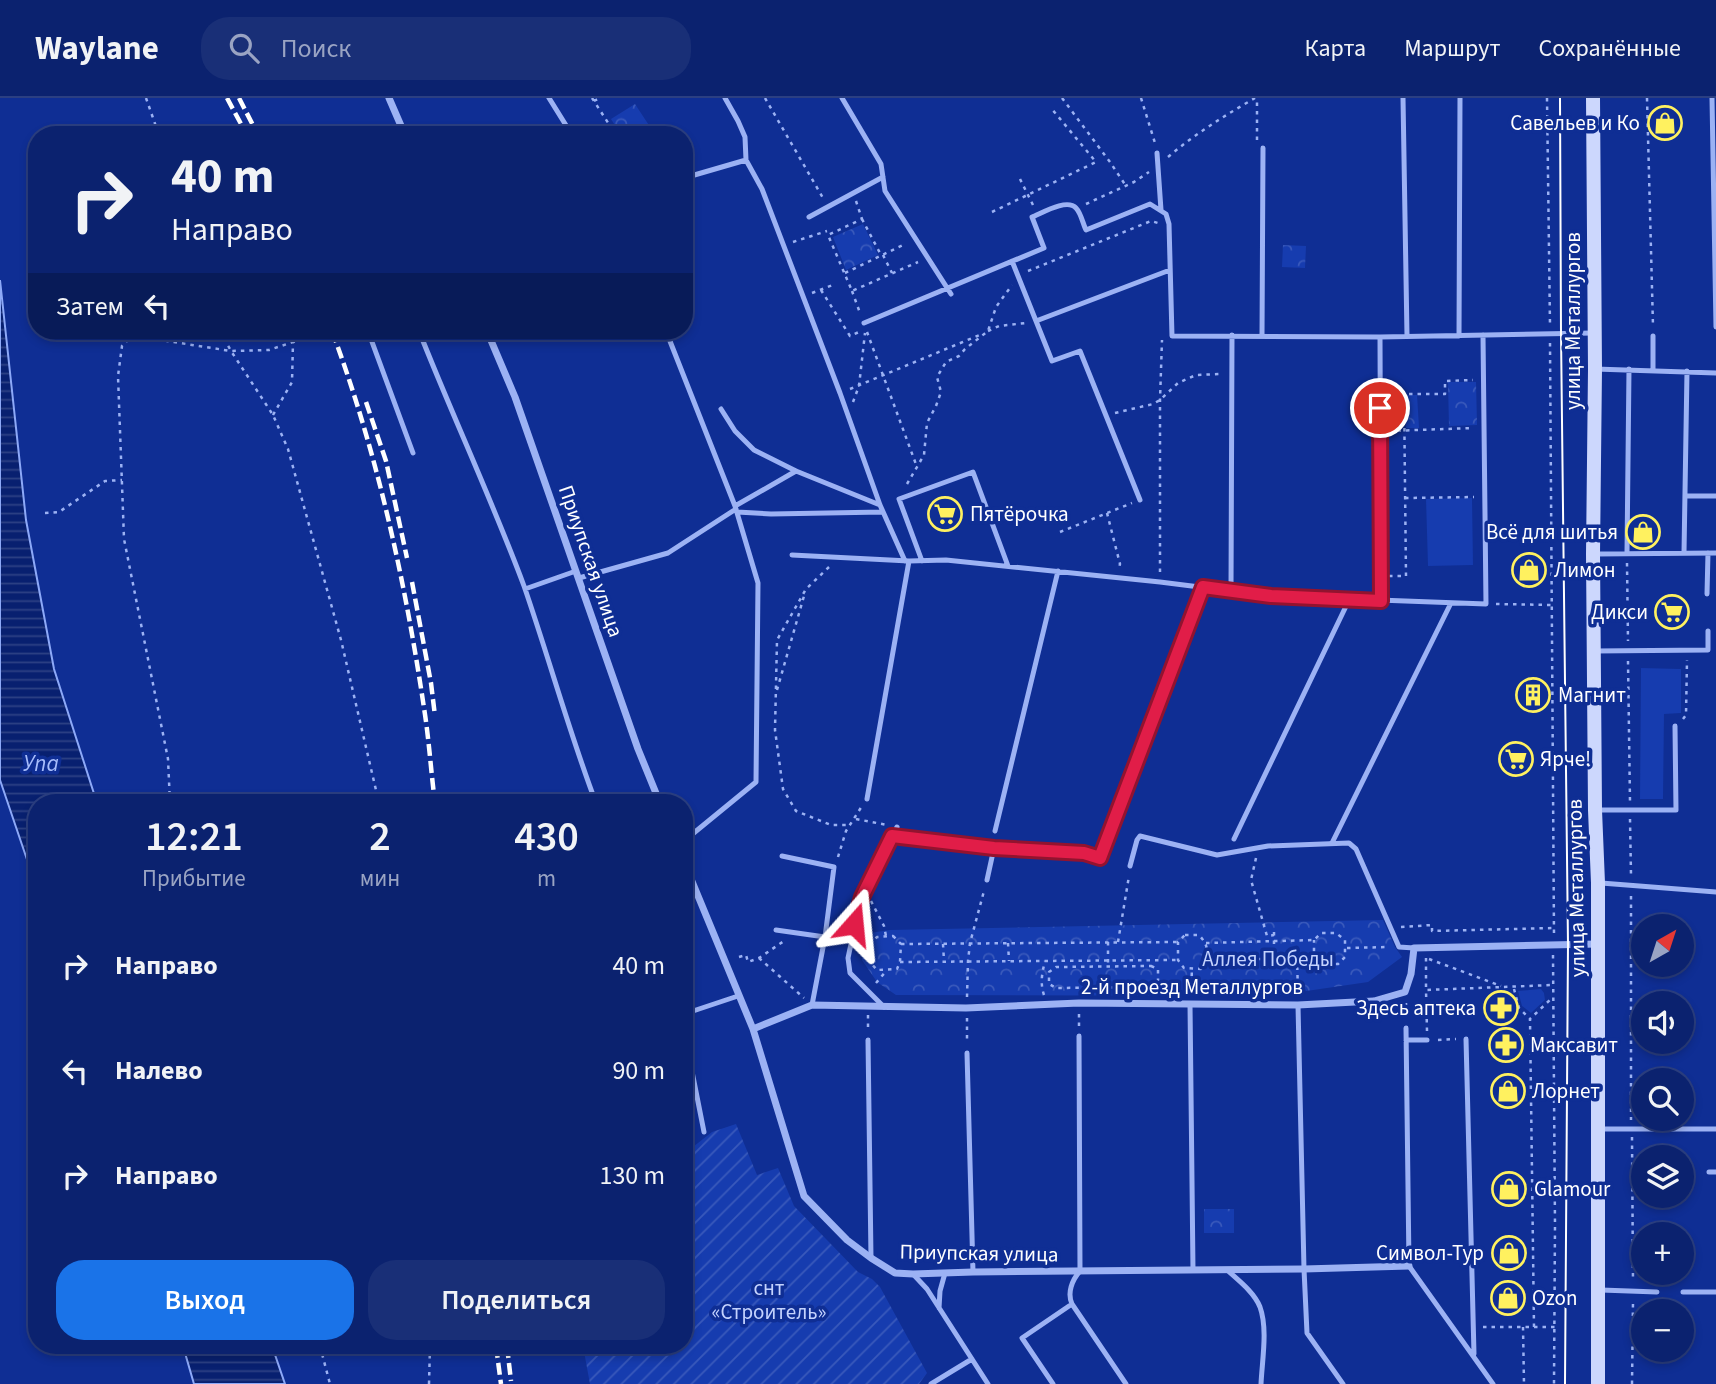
<!DOCTYPE html>
<html lang="ru">
<meta charset="utf-8">
<style>
body{margin:0;font-family:"Source Sans 3",sans-serif;background:#192f77;color:#f1f3f6;height:100vh;display:flex;flex-direction:column;font-size:26px;white-space:nowrap}
*{box-sizing:border-box;margin:0}
p{font-size:23px;color:#9aa4c3}
.icon{flex:none;width:38px;height:38px;fill:none;stroke:currentColor;stroke-width:2;stroke-linecap:round;stroke-linejoin:round}
.map{position:relative;flex:1;overflow:hidden}
.sheet{position:absolute;left:28px;top:696px;width:665px;height:560px;display:flex;flex-direction:column;background:#0b226f;border-radius:28px;box-shadow:0 4px 10px #0003,0 0 0 2px #2b3f82}
.sheet>*{flex:none}
.guide{position:absolute;left:28px;top:28px;width:665px;height:214px;border-radius:28px;box-shadow:0 4px 10px #0003,0 0 0 2px #2b3f82;background:#0b226f;color:#f1f3f6;overflow:hidden}
.needle{width:46px;rotate:39deg}
.fabs{position:absolute;left:1631px;top:816px;display:grid;gap:14px}
.fabs a{display:grid;place-items:center;width:63px;height:63px;border-radius:50%;background:#0b226f;box-shadow:0 4px 10px #0003,0 0 0 2px #2b3f82;font-size:35px}
.pin{position:absolute;display:grid;place-items:center;width:60px;height:60px;color:#fff;margin:-30px;border:4px solid #fff;border-radius:50%;box-shadow:0 2px 7px #0007}
.me{position:absolute;width:77px;margin:-38px;rotate:18deg;stroke-linejoin:round;filter:drop-shadow(0 0 5px #0008)}
.turn{display:flex;align-items:center;gap:24px;height:147px;padding:0 28px;font-size:32px}
.turn .icon{width:91px;height:91px;stroke-width:2.5}
.turn b{display:block;font-size:49px;line-height:60px}
.then{display:flex;align-items:center;height:66px;padding:0 28px;background:#0003;gap:14px;font-size:26px}
.eta{display:flex;justify-content:space-evenly;align-items:center;height:119px;text-align:center}
.eta b{font-size:42px;font-weight:600;line-height:49px}
.button{display:flex;gap:14px;margin-top:auto;padding:14px 28px}
.button a{flex:1;height:80px;border-radius:28px;background:#1a73e8;color:#fff;font-size:28px;font-weight:600;line-height:80px;text-align:center}
.button a+a{background:#192f77;color:#f1f3f6}
ul{padding:0;list-style:none}
li{display:flex;align-items:center;gap:21px;height:105px;padding:0 28px}
li div{flex:1}
li b{display:block;font-size:26px}
li em{font-style:normal}
header{display:flex;align-items:center;gap:42px;box-sizing:border-box;height:98px;padding:0 35px;background:#0b226f;border-bottom:2px solid #2b3f82}
header strong{font-size:33px}
nav{display:flex;gap:38px;margin-inline-start:auto;font-size:24px}
.search{width:490px;height:63px;background:#192f77;display:flex;align-items:center;gap:18px;box-sizing:border-box;padding:0 24px;border-radius:28px;color:#9aa4c3;font-size:26px}
.map>svg:first-child{display:block}
.grass{fill:#163caf}
.park{fill:url(#park-crowns)}
.garden{fill:url(#garden-furrows)}
.water{fill:url(#water-rules);stroke:#8da9f8;stroke-width:2}
.lines{fill:none;stroke-linecap:round;stroke-linejoin:round}
.path{stroke:#9cb2f4;stroke-width:2.5;stroke-dasharray:3.5 5;stroke-linecap:butt}
.lane{stroke:#9cb2f4;stroke-width:5}
.street{stroke:#9cb2f4;stroke-width:7}
.secondary{stroke:#ccd7fd;stroke-width:14}
.tram{stroke:#fff;stroke-width:2}
.rail{stroke:#fff;stroke-width:4.5;stroke-dasharray:12 5;stroke-linecap:butt}
.route-casing{stroke:#92132f;stroke-width:18}
.route{stroke:#e11d48;stroke-width:12}
.labels{text-anchor:middle;stroke-width:7;stroke-linejoin:round;paint-order:stroke}
.poi-label{font-size:21px;fill:#fff;stroke:#0f2e94;text-anchor:start}
.street-label{font-size:21px;fill:#fff;stroke:#0f2e94}
.park-label{font-size:21px;fill:#c4d3fe;stroke:#0f2e94}
.water-label{font-size:23px;font-style:italic;fill:#a8bdfb;stroke:#0f2e94}
</style>
<header>
<strong>Waylane</strong>
<div class="search"><svg class="icon" aria-label="search" viewBox="0 0 24 24"><circle cx="10" cy="10" r="6"/><path d="M15 15l6 6"/></svg>Поиск</div>
<nav><a>Карта</a><a>Маршрут</a><a>Сохранённые</a></nav>
</header>
<div class="map">
<svg width="1716" height="1286" viewBox="0 0 1716 1286">
<defs>
<pattern id="park-crowns" width="20" height="18" patternUnits="userSpaceOnUse" patternTransform="scale(1.75)"><rect width="20" height="18" fill="#163caf"/><path d="M2 6a3 3 0 1 1 6 0M12 15a3 3 0 1 1 6 0" fill="none" stroke="#3959bb"/></pattern>
<pattern id="garden-furrows" width="10" height="10" patternUnits="userSpaceOnUse" patternTransform="scale(1.75)"><rect width="10" height="10" fill="#163caf"/><path d="M-1 1l2-2M0 10L10 0M9 11l2-2" fill="none" stroke="#3959bb"/></pattern>
<pattern id="water-rules" width="6" height="5" patternUnits="userSpaceOnUse" patternTransform="scale(1.75)"><rect width="6" height="5" fill="#082070"/><path d="M0 2.5h6" fill="none" stroke="#2d4185"/></pattern>
</defs>
<rect width="100%" height="100%" fill="#0f2e94"/>
<!-- grass -->
<path class="grass" d="M1472,400L1473,467L1428,468L1426,401Z
M1641,570L1681,571V615L1664,616L1663,701H1640Z
M1541,891L1544,895L1545,902L1531,915L1522,908L1518,893Z"/>
<!-- park -->
<path class="park" d="M635,6L654,35L652,37H621L611,21Z
M863,126L878,157L846,172L833,139Z
M1283,147L1306,148L1305,170L1282,169Z
M1448,284H1476L1477,327L1449,328Z
M1405,297H1417L1419,330H1406Z
M1383,822L1395,849L1402,859L1368,884L1272,898L896,897L877,884L862,862L863,836L890,832Z
M1204,1111H1234V1135H1204Z"/>
<!-- garden -->
<path class="garden" d="M736,1026L757,1077L778,1070L794,1108L858,1174L872,1181L880,1189L927,1275L919,1286H590L583,1248H684V1056L712,1034Z"/>
<!-- water -->
<path class="water" d="M0,182L26,422L54,571L97,705H37V791L0,682Z
M183,1248H272L285,1286H194Z"/>
<g class="lines">
<!-- path -->
<path class="path" d="M146,0L159,37
M592,0L616,37
M765,0L823,100
M1062,0L1110,64L1126,88
M1141,0L1155,45
M1547,0L1550,228
M1647,0L1653,228
M594,3L600,0
M1257,42V0
M1168,59C1195,36 1224,18 1255,0
M1020,81L1033,107
M856,103L862,121L828,137L852,193L918,164
M1086,106L1134,84L1149,74
M992,114L1096,64L1051,10
M862,121L881,157
M793,144L827,133
M883,157L892,175
M1028,173L1151,123L1158,125
M845,175L905,146
M821,192L850,238L859,234
M852,193L860,215
M812,195L833,187
M220,233L231,253L273,317L288,351L341,542L379,705
M988,233L999,228L1026,225
M867,234L917,369
M1550,245L1554,837
M850,291L982,236
M853,304L859,288L865,235
M1115,315L1153,306L1160,302L1178,285L1196,277L1221,276
M273,317L292,284L293,244L331,233
M1389,333L1473,330
M907,386L924,357L927,325L936,308L941,294L937,279L946,264L959,258L965,251L988,233L996,209L1012,187
M1405,400L1474,399
M45,415L59,414L105,383L122,382
M1107,415L1120,466L1119,470
M1060,434L1132,405
M1627,465L1628,543
M829,469L806,491L777,542L775,632L783,691L796,713L831,727H850
M1160,474V302L1162,242
M1389,478H1406L1404,296H1445V283L1473,282
M1496,506L1552,507
M1628,563L1630,704
M777,592L804,498
M1683,621L1686,617L1687,562
M170,705L168,661L124,441L118,278L122,248L131,239L140,236L167,243L231,253L269,252L293,244
M856,721L887,727
M1630,721L1631,777
M838,759L846,733L862,708
M1256,760L1251,782L1267,838L1274,837
M1631,798V1022
M871,803L884,828L886,838
M1401,829L1432,827V833L1554,830
M1274,834V867
M1185,837H1199C1210,849 1209,857 1201,871L1184,870L1178,862V844Z
M893,838L901,846L900,864L897,871L877,872L870,864V846L877,839Z
M1108,844V869
M1118,844L1129,778
M1008,845L1009,863
M1206,845L1314,842L1321,835H1336L1345,842V859L1338,866H1322L1314,860V842
M901,846L1178,844
M943,846L944,863
M1347,850L1389,849
M1553,857L1555,1127L1554,1286
M739,859L746,857L748,864L759,860L784,843
M759,860L804,900
M1297,860L1298,895
M1426,860V892
M1429,861L1501,888
M1207,862L1314,860
M900,864L1178,862
M1151,868L1158,871V885L1152,889L1056,890L1049,886V874L1056,869Z
M876,885L887,872
M1514,891L1519,910L1530,921
M1191,895L1192,870
M1044,897C1040,885 1042,875 1045,863
M967,899L968,863L970,845L984,793
M1406,905V919
M1079,916V930
M868,917V932
M967,920V945
M1427,933L1426,892L1553,887
M1438,942L1456,941
M1632,1039L1633,1183
M1483,1229H1555
M1523,1229L1524,1286
M1534,1229L1530,921L1553,899
M320,1248L330,1286
M429,1286L430,1248
M1632,1286L1633,1204"/>
<!-- lane -->
<path class="lane" d="M549,0L572,37
M725,0L738,23L745,39L746,62
M842,0L881,66L885,93L951,196
M1403,0L1407,238
M1712,0L1716,229
M1157,55L1161,112
M684,80L746,62L762,91L840,295L880,407L905,463
M809,119L883,79
M1012,163L1052,263L1080,253L1140,402
M1036,223L1170,172
M864,225L1044,150L1032,119C1042,115 1067,100 1076,110C1081,115 1083,126 1086,132L1150,106L1166,116L1169,126L1172,238L1380,239L1593,235
M368,233L413,355
M419,233C453,319 492,402 524,488C549,560 569,634 596,705
M666,233L735,408L758,485L756,684L684,743
M1262,238L1263,50
M1459,238L1460,0
M1653,238V273
M1380,239L1381,503
M1595,271L1716,275
M721,311L735,333L754,352L796,373L880,407
M1685,398H1716
M735,408L796,373
M737,414L771,416L883,414
M1627,455L1629,271
M1684,455L1687,273
M1596,456L1716,455
M792,457L909,463L946,462L1160,484L1271,498L1486,506L1483,237
M922,463L899,401L973,374L1008,468
M579,480L668,455L736,411
M525,491L576,473
M1231,492L1232,237
M1707,496L1708,455
M1595,553L1708,552V533
M867,701L909,463
M1595,712H1676L1675,628
M995,733L1058,473
M892,738L994,750L1084,755L1100,760L1204,489
M1234,741L1349,502
M1332,745L1451,505
M782,758L834,769L825,839L812,907
M1130,768L1137,742L1140,738L1217,757L1268,748L1349,745L1356,751L1399,849L1414,850
M987,782L994,750
M1601,785L1716,794
M776,832L825,839
M1190,906L1193,1172
M1298,907L1304,1171L1307,1235L1343,1286
M884,909L850,875L848,860L861,799L897,729
M684,916L738,898
M1406,930L1409,1168L1493,1286
M684,933L704,1034
M1466,941L1474,1256
M868,942L871,1160
M1406,942H1427
M967,955L973,1174
M1600,1031H1716
M1709,1074H1716
M1227,1172C1238,1182 1254,1194 1260,1209C1268,1231 1262,1263 1261,1286
M913,1176L927,1191L988,1286
M1601,1192L1657,1194
M1683,1194H1716
M1072,1206L1126,1286
M939,1210L940,1193L945,1175
M931,1286L972,1261
M1053,1286L1022,1240L1072,1206C1067,1195 1072,1182 1080,1173L1079,938"/>
<!-- street -->
<path class="street" d="M389,0L405,37
M487,233L515,299L638,651L660,705
M684,764L753,931L804,1098L847,1142L871,1160L895,1175L913,1176L973,1174L1304,1171L1409,1168
M753,931L812,907L966,910L1079,905L1298,907L1374,903L1405,894L1411,876L1414,850L1598,846"/>
<!-- secondary -->
<path class="secondary" d="M1593,0L1595,271L1593,456L1595,712L1598,785V1286"/>
<!-- tram -->
<path class="tram" d="M1560,0L1561,236L1568,846L1565,1286"/>
<!-- rail -->
<path class="rail" d="M227,0L247,37
M239,0L258,37
M332,233C377,354 405,482 424,610C429,641 431,674 435,705
M366,304L386,363L407,460
M412,484L431,585L435,618
M496,1248L501,1286
M507,1248L511,1283"/>
</g>
<g class="lines">
<!-- route casing -->
<g class="route-casing">
<path id="route" d="M854,826L862,799L892,738L994,750L1084,755L1100,760L1203,489L1271,498L1381,503L1380,310"/>
</g>
<!-- route -->
<use href="#route" class="route"/>
</g>
<!-- icons -->
<defs>
<g id="shop-ring" transform="scale(1.75)"><circle r="9.5" fill="#0f2e94" stroke="#fff15f" stroke-width="1.5"/><path d="M-5-2.5h2.3a2.7 3.5 0 0 1 5.4 0H5L5.5 6h-11ZM-1.5-2.5h3a1.5 2.3 0 0 0-3 0Z" fill="#fff15f"/></g>
<g id="supermarket-ring" transform="scale(1.75)"><circle r="9.5" fill="#0f2e94" stroke="#fff15f" stroke-width="1.5"/><path d="M-6-5.5h2.5l.6 2H6L4.5 2H-2.5L-4.4-4H-6ZM-1.5 3.2a1.3 1.3 0 1 0 .1 0ZM3 3.2a1.3 1.3 0 1 0 .1 0Z" fill="#fff15f"/></g>
<g id="building-ring" transform="scale(1.75)"><circle r="9.5" fill="#0f2e94" stroke="#fff15f" stroke-width="1.5"/><path d="M-4-6H4V6H1V3H-1V6H-4ZM-2.5-4.3h1.7v1.8h-1.7ZM.8-4.3h1.7v1.8H.8ZM-2.5-1h1.7V.8h-1.7ZM.8-1h1.7V.8H.8Z" fill="#fff15f"/></g>
<g id="pharmacy-ring" transform="scale(1.75)"><circle r="9.5" fill="#0f2e94" stroke="#fff15f" stroke-width="1.5"/><path d="M-2-6h4v4h4v4h-4v4h-4v-4h-4v-4h4Z" fill="#fff15f"/></g>
</defs>
<g fill-rule="evenodd">
<use href="#shop-ring" x="1665" y="25"/>
<use href="#supermarket-ring" x="945" y="416"/>
<use href="#shop-ring" x="1643" y="434"/>
<use href="#shop-ring" x="1529" y="472"/>
<use href="#supermarket-ring" x="1672" y="514"/>
<use href="#building-ring" x="1533" y="597"/>
<use href="#supermarket-ring" x="1516" y="661"/>
<use href="#pharmacy-ring" x="1501" y="910"/>
<use href="#pharmacy-ring" x="1506" y="947"/>
<use href="#shop-ring" x="1508" y="993"/>
<use href="#shop-ring" x="1509" y="1091"/>
<use href="#shop-ring" x="1509" y="1155"/>
<use href="#shop-ring" x="1508" y="1200"/>
</g>
<g class="labels">
<!-- poi labels -->
<g class="poi-label">
<text x="1640" y="32" text-anchor="end">Савельев и Ко</text>
<text x="970" y="423">Пятёрочка</text>
<text x="1618" y="441" text-anchor="end">Всё для шитья</text>
<text x="1554" y="479">Лимон</text>
<text x="1648" y="521" text-anchor="end">Дикси</text>
<text x="1558" y="604">Магнит</text>
<text x="1540" y="668">Ярче!</text>
<text x="1476" y="917" text-anchor="end">Здесь аптека</text>
<text x="1530" y="954">Максавит</text>
<text x="1532" y="1000">Лорнет</text>
<text x="1534" y="1098">Glamour</text>
<text x="1484" y="1162" text-anchor="end">Символ-Тур</text>
<text x="1532" y="1207">Ozon</text>
</g>
<!-- street labels -->
<g class="street-label">
<text transform="translate(1573 223) rotate(-90)" y="7">улица Металлургов</text>
<text transform="translate(591 463) rotate(71)" y="7">Приупская улица</text>
<text transform="translate(1576 790) rotate(-91)" y="7">улица Металлургов</text>
<text x="1192" y="896">2-й проезд Металлургов</text>
<text transform="translate(979 1155) rotate(1)" y="7">Приупская улица</text>
</g>
<!-- park labels -->
<g class="park-label">
<text x="1268" y="868">Аллея Победы</text>
<text x="769" y="1197">снт<tspan x="769" dy="24">«Строитель»</tspan></text>
</g>
<!-- water labels -->
<g class="water-label">
<text x="41" y="673">Упа</text>
</g>
</g>
</svg>
<div class="fabs">
<a><svg class="needle" viewBox="-14 -14 28 28"><path d="M0-13l5 13h-10z" fill="#e53935"/><path d="M0 13l5-13h-10z" fill="#9aa4c3"/></svg></a>
<a><svg class="icon" aria-label="sound" viewBox="0 0 24 24"><path d="M4 9h4l5-4v14l-5-4H4zM17 9q2 3 0 6"/></svg></a>
<a><svg class="icon" aria-label="search" viewBox="0 0 24 24"><circle cx="10" cy="10" r="6"/><path d="M15 15l6 6"/></svg></a>
<a><svg class="icon" aria-label="layers" viewBox="0 0 24 24"><path d="M12 4l9 5-9 5-9-5zM3 14l9 5 9-5"/></svg></a>
<a>+</a>
<a>−</a>
</div>
<div class="pin" style="left:1380px;top:310px;background:#d93025"><svg class="icon" aria-label="arrive" viewBox="0 0 24 24"><path d="M6 21V4h12l-3 4 3 4H6"/></svg></div>
<svg class="me" style="left:854px;top:826px" viewBox="-20 -20 40 40"><path d="M0-17L14 15 0 8-14 15z" fill="#e11d48" stroke="#fff" stroke-width="4"/></svg>
<div class="guide">
<div class="turn"><svg class="icon" aria-label="right" viewBox="0 0 24 24"><path d="M7 20v-9h11M14 6l5 5-5 5"/></svg><div><b>40 m</b>Направо</div></div>
<div class="then">Затем<svg class="icon" aria-label="left" viewBox="0 0 24 24"><path d="M17 20v-9H6M10 6l-5 5 5 5"/></svg></div>
</div>
<section class="sheet">
<div class="eta">
<div><b>12:21</b><p>Прибытие</p></div>
<div><b>2</b><p>мин</p></div>
<div><b>430</b><p>m</p></div>
</div>
<ul>
<li><svg class="icon" aria-label="right" viewBox="0 0 24 24"><path d="M7 20v-9h11M14 6l5 5-5 5"/></svg><div><b>Направо</b></div><em>40 m</em></li>
<li><svg class="icon" aria-label="left" viewBox="0 0 24 24"><path d="M17 20v-9H6M10 6l-5 5 5 5"/></svg><div><b>Налево</b></div><em>90 m</em></li>
<li><svg class="icon" aria-label="right" viewBox="0 0 24 24"><path d="M7 20v-9h11M14 6l5 5-5 5"/></svg><div><b>Направо</b></div><em>130 m</em></li>
</ul>
<div class="button"><a>Выход</a><a>Поделиться</a></div>
</section>
</div>
